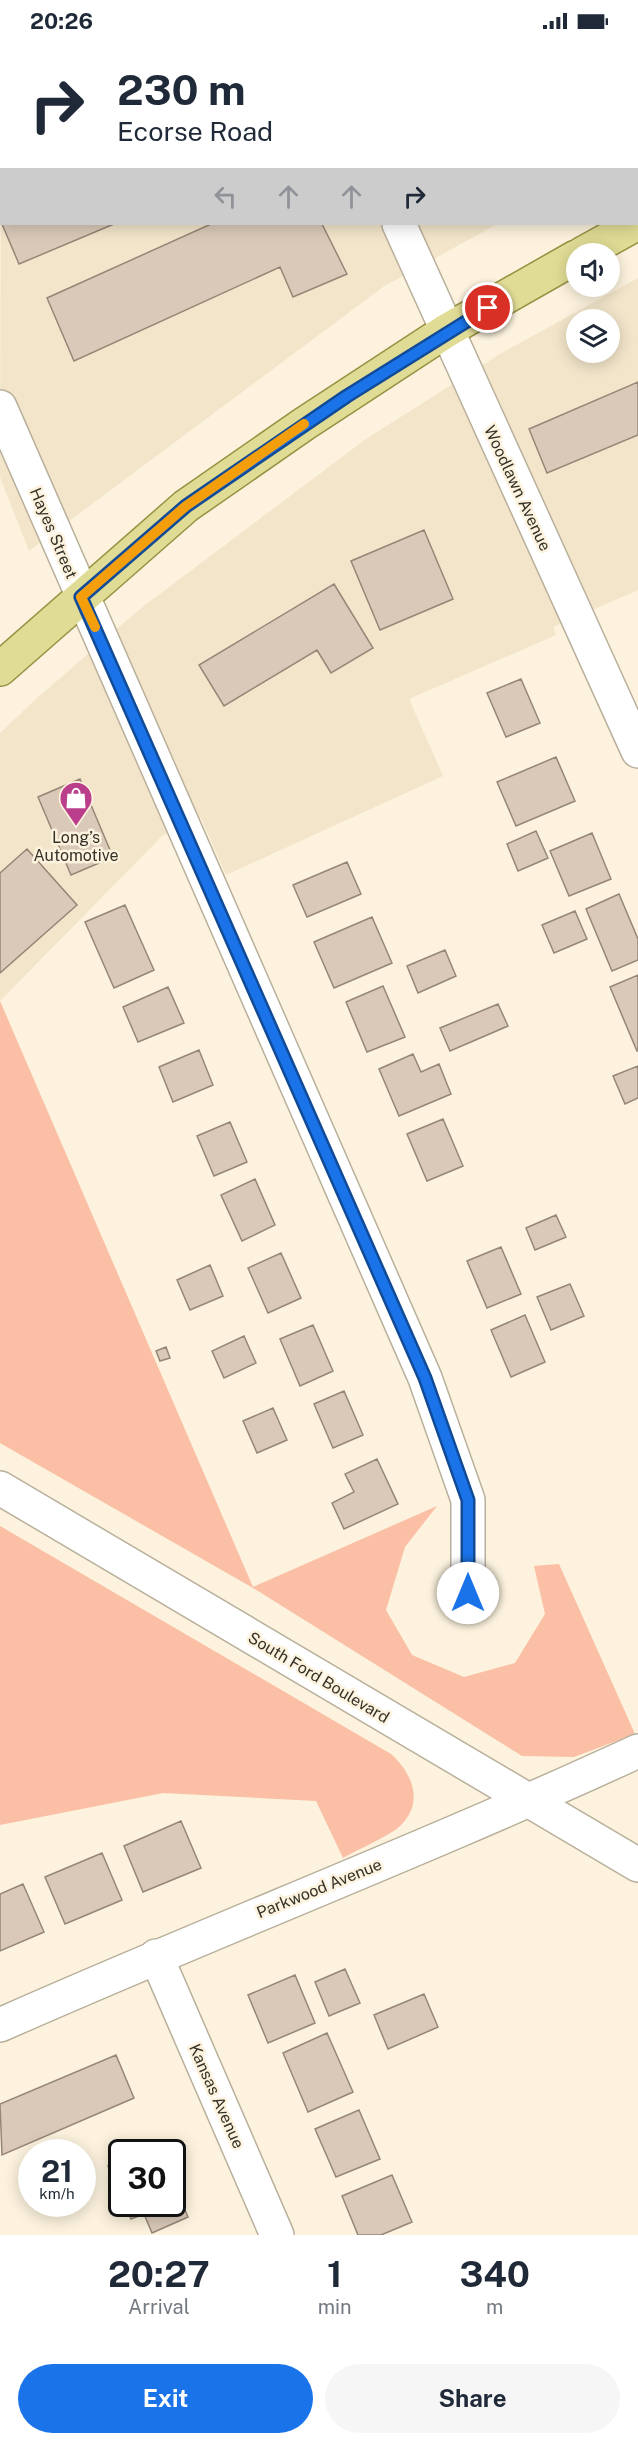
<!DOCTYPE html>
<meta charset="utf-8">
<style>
body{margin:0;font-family:"Public Sans",sans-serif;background:#f6f6f7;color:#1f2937;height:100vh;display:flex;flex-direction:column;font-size:22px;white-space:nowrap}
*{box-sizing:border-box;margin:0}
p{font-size:20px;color:#747a83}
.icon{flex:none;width:33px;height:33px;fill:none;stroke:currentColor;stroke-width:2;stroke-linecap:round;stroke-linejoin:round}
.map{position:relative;height:2193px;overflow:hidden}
.details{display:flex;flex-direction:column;background:#fff;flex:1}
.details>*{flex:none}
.top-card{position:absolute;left:0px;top:0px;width:639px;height:183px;box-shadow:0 3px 15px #0003;background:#fff;color:#1f2937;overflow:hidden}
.controls{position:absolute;left:566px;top:201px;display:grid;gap:12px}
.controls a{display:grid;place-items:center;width:54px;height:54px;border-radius:50%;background:#fff;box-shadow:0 3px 15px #0003;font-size:30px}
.speed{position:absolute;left:18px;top:2097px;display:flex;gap:12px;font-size:30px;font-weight:700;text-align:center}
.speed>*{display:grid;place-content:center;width:78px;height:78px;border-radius:50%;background:#fff;box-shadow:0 3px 15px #0003;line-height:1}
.speed small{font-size:15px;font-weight:400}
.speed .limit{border:3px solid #111;border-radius:9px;background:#fff;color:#111}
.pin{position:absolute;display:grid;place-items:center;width:51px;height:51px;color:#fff;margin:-26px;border:3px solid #fff;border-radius:50%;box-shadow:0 2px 6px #0007}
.me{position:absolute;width:66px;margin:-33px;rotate:0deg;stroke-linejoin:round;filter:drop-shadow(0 0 4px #0008)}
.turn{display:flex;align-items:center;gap:21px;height:126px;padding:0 18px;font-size:27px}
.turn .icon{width:78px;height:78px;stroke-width:2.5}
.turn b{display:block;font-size:42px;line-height:51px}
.lanes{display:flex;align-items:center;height:57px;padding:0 18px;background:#0003;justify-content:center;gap:30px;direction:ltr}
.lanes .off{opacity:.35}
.eta{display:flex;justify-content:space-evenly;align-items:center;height:102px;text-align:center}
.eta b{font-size:36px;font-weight:700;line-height:42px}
.primary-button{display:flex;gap:12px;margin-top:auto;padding:12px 18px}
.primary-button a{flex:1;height:69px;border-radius:36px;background:#1a73e8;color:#fff;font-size:24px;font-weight:700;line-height:69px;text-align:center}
.primary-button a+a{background:#f6f6f7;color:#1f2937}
.status{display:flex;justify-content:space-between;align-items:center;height:42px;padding:0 30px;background:#fff;direction:ltr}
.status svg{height:16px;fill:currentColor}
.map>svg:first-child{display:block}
.built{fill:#f2e5ca;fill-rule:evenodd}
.green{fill:#fabfa4}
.building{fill:#dac9b8;stroke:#968677;stroke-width:1.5}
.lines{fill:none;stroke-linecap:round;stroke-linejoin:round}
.street-casing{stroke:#b9b09c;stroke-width:36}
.secondary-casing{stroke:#b9b09c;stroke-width:36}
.primary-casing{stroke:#969142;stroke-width:36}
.street{stroke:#fff;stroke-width:33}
.secondary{stroke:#fff;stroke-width:33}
.primary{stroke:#e0dc95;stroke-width:33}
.route-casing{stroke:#114b97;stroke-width:15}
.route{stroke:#1a73e8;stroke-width:10}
.slow{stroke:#f59e0b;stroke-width:10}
.labels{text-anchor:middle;stroke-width:5;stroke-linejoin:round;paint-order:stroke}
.street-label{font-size:16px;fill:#343129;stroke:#fcf2dd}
.poi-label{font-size:16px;fill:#343129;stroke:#fcf2dd}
</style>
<div class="status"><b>20:26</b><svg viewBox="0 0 49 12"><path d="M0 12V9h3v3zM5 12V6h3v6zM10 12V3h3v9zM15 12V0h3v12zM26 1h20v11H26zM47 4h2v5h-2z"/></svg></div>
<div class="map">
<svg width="638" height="2193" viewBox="0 0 638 2193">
<rect width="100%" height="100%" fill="#fcf2dd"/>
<!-- built -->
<path class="built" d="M1,97L2,182H497L383,245L29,509L0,435Z
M638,236V548L553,585L556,593L409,657L443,734L226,833L201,776L162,794L0,959V691L36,657L140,567L366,397L500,312ZM576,278H609V310H576Z"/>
<!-- green -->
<path class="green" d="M0,959L253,1545L437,1464L405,1505L386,1568L412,1613L464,1635L515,1621L545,1572L534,1524L559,1522L635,1692L574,1715L522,1714L253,1546L0,1401Z
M0,1484L391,1712C412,1731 425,1760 400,1784C391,1793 355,1809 343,1816L316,1759L163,1751L0,1783Z"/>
<!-- building -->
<path class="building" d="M393,0H463L464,2H389Z
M2,182H114L19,222Z
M211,182H322L347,232L293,255L280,225L74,319L47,256Z
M638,340V393L547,431L529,387Z
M424,488L453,557L380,588L351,519Z
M334,542L373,606L331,631L317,608L224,664L199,623Z
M521,637L540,681L506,695L487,651Z
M556,715L575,759L516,784L497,740Z
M80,737L113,815L71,833L38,755Z
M536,789L548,816L518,829L507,802Z
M592,791L611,837L569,854L550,809Z
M27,807L77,863L0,931V831Z
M347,820L361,852L307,875L293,843Z
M619,852L638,897V918L612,929L586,867Z
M125,863L154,928L114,946L85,880Z
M575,869L587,897L554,911L542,883Z
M372,875L392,921L334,946L314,900Z
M445,908L456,934L418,951L407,924Z
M638,933V1009H637L610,945Z
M383,944L405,995L367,1010L346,960Z
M168,945L184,981L138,1000L123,965Z
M498,962L508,984L450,1009L440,986Z
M199,1008L213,1043L173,1060L159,1025Z
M413,1012L421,1030L439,1022L451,1052L399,1074L379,1027Z
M638,1024V1056L625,1062L613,1034Z
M443,1077L463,1124L427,1139L407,1092Z
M230,1080L247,1120L214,1134L197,1094Z
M255,1137L275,1183L242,1199L221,1153Z
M556,1173L566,1195L535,1208L526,1186Z
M501,1205L521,1252L487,1266L467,1219Z
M281,1211L301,1256L268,1271L248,1226Z
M210,1223L223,1254L190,1268L177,1238Z
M570,1242L584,1274L551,1288L537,1255Z
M525,1273L545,1320L511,1335L491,1288Z
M313,1283L333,1329L300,1344L280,1297Z
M244,1294L256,1321L224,1336L212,1309Z
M166,1305L170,1316L160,1319L156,1309Z
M344,1349L363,1393L333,1406L314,1362Z
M273,1366L287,1398L257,1411L243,1379Z
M377,1417L398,1462L344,1487L332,1461L354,1450L345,1432Z
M181,1779L201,1826L143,1850L124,1804Z
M102,1811L122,1858L65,1882L45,1835Z
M23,1842L44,1890L0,1909V1852Z
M345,1927L360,1961L329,1974L315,1940Z
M295,1933L315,1981L268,2001L248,1953Z
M424,1952L438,1985L388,2007L374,1973Z
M327,1991L353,2050L308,2070L283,2011Z
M116,2013L134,2056L2,2113L0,2062Z
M359,2068L380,2117L336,2135L315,2087Z
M122,2119V2155L108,2124Z
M392,2133L412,2180L381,2193H358L342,2154Z
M172,2138L188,2175L152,2191L144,2172L131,2177L124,2162H172Z"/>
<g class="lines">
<!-- street casing -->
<g class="street-casing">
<path id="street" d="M318,0V2
M399,182L638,709
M0,365L425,1336L468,1458V1551
M156,1914L277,2193"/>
</g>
<!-- secondary casing -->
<g class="secondary-casing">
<path id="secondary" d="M0,1446L638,1823
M0,1983C212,1889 428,1806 638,1709"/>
</g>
<!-- primary casing -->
<g class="primary-casing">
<path id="primary" d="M582,212L636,182
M0,627L186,464L304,382L446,289L576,215"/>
</g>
<!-- street -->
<use href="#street" class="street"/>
<!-- secondary -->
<use href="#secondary" class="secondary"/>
<!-- primary -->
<use href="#primary" class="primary"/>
</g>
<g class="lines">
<!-- route casing -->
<g class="route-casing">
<path id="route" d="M468,1551V1458L425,1336L81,555L186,464L347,354L488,266"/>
</g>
<!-- route -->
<use href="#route" class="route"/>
<!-- slow -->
<path class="slow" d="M95,585L81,555L186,464L304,382"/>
</g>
<!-- icons -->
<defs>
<g id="shop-pin" transform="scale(1.725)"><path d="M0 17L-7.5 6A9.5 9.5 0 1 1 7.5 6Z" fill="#bb3e8d" stroke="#fcf2dd"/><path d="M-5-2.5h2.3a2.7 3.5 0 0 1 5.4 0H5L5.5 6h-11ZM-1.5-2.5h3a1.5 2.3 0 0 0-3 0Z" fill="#fff"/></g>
</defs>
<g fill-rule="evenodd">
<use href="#shop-pin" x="76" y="756"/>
</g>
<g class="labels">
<!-- street labels -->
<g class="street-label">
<text transform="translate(518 446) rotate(65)" y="6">Woodlawn Avenue</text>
<text transform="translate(54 491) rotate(67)" y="6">Hayes Street</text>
<text transform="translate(319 1635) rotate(31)" y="6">South Ford Boulevard</text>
<text transform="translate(319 1846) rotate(-22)" y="6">Parkwood Avenue</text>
<text transform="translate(217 2054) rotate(66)" y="6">Kansas Avenue</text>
</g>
<!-- poi labels -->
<g class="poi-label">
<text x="76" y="801">Long’s<tspan x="76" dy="18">Automotive</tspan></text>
</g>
</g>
</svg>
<div class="controls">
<a><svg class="icon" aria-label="sound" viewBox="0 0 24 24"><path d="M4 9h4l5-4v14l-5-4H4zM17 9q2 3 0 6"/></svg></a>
<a><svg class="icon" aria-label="layers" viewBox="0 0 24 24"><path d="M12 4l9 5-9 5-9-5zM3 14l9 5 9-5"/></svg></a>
</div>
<div class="speed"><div>21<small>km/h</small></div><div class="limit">30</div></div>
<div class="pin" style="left:488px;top:266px;background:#d93025"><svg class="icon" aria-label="arrive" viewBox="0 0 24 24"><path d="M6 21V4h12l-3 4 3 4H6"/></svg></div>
<svg class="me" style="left:468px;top:1551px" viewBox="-20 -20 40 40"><circle r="19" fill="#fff"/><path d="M0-13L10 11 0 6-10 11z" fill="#1a73e8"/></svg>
<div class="top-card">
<div class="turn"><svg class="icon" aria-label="right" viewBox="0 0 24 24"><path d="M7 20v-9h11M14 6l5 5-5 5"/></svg><div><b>230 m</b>Ecorse Road</div></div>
<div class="lanes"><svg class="icon off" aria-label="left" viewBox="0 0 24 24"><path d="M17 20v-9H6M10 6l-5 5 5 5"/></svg><svg class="icon off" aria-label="ahead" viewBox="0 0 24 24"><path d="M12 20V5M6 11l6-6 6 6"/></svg><svg class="icon off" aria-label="ahead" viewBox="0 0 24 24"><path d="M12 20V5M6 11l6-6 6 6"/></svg><svg class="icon" aria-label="right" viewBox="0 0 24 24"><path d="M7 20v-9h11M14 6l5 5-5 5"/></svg></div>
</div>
</div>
<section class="details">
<div class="eta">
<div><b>20:27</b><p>Arrival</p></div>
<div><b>1</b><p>min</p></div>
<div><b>340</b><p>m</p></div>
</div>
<div class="primary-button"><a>Exit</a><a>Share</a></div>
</section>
